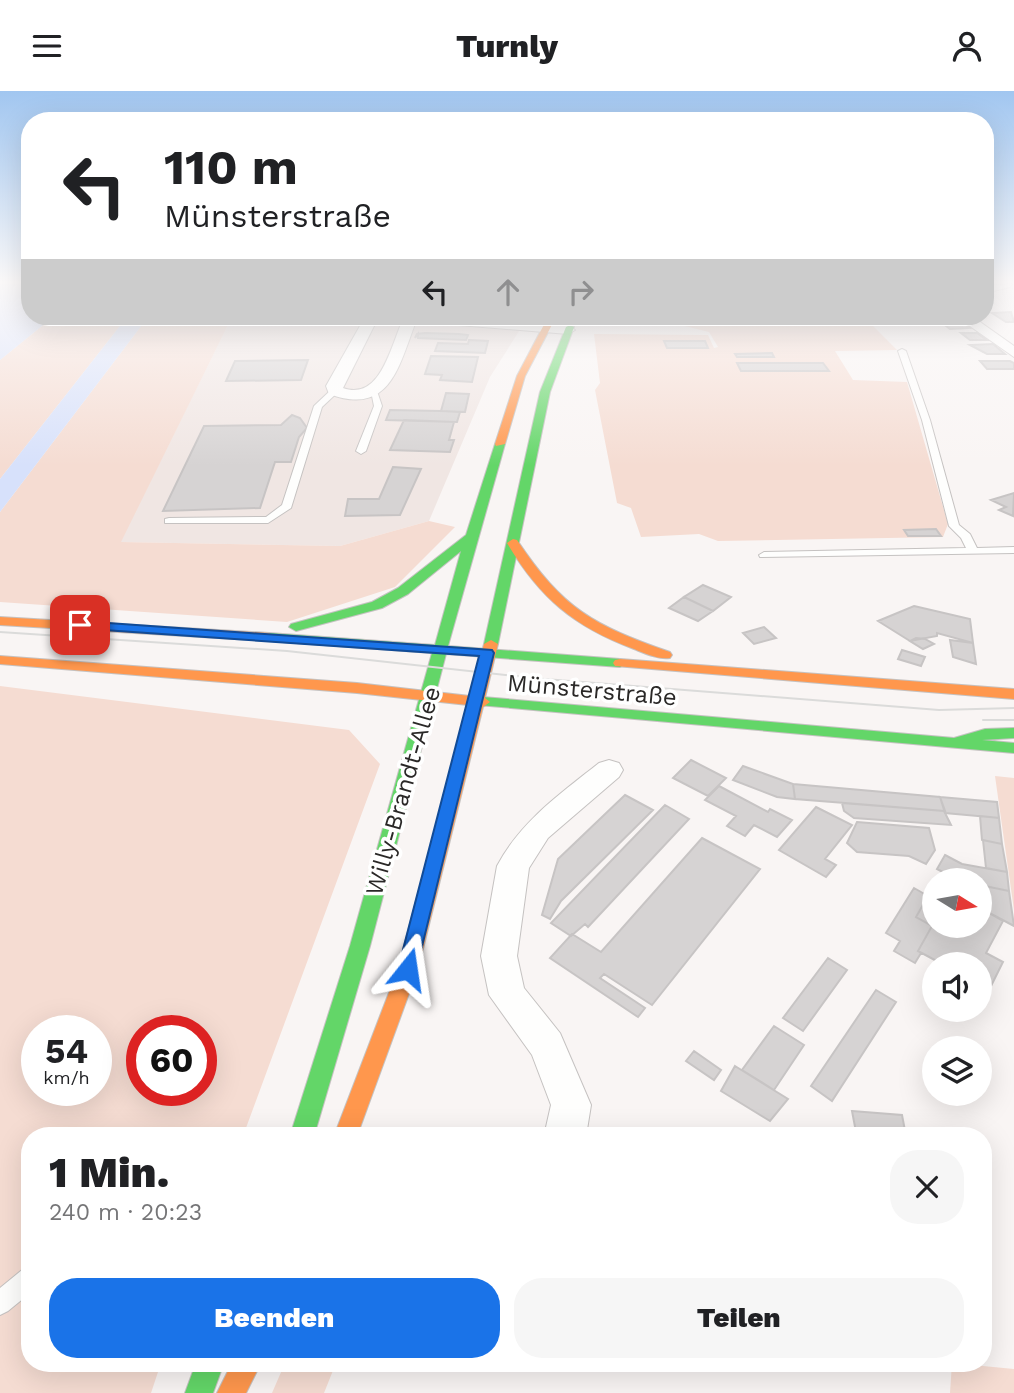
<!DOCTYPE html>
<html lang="de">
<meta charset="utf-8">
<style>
body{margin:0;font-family:"Work Sans",sans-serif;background:#f6f6f6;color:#202124;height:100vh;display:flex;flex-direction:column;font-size:26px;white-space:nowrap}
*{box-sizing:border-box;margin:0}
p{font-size:23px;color:#757577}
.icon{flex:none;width:38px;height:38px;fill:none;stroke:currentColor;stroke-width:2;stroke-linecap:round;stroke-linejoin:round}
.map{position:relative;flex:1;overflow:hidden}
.panel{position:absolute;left:21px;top:1036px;width:971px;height:245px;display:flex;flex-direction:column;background:#fff;border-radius:28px;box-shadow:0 7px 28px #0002}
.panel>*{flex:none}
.banner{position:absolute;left:21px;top:21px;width:973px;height:214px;border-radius:28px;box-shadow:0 7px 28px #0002;background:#fff;color:#202124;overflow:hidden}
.needle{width:46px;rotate:101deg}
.fabs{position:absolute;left:922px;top:777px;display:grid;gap:14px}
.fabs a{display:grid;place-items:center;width:70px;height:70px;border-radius:50%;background:#fff;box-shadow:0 7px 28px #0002;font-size:35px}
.speed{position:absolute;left:21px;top:924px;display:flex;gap:14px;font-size:35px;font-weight:700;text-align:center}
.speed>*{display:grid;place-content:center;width:91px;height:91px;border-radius:50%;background:#fff;box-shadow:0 7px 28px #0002;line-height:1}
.speed small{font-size:18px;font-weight:400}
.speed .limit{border:10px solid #d22;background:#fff;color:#111}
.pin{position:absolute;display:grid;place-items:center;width:60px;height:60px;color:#fff;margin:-30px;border-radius:14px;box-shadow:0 4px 10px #0006}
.me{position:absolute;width:77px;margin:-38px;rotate:15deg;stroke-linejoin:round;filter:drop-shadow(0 0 5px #0008)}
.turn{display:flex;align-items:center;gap:24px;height:147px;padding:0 28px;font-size:32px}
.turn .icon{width:91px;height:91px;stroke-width:2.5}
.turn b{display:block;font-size:49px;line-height:60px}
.lanes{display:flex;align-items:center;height:66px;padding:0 28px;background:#0003;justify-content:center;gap:35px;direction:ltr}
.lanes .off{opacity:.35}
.round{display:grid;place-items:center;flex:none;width:74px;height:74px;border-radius:28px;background:#f6f6f6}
.headline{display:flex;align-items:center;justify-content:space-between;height:119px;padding:0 28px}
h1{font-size:42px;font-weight:800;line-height:52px}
.button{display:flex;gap:14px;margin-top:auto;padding:14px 28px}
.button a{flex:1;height:80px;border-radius:28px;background:#1a73e8;color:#fff;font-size:28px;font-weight:800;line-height:80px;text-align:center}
.button a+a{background:#f6f6f6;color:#202124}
header{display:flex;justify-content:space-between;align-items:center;height:91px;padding:0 28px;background:#fff;font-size:32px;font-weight:800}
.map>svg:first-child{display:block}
.built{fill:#f0e6e3}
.green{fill:#f5dcd2;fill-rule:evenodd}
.water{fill:#d7e1fb}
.building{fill:#d6d3d3;stroke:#c7c4c4;stroke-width:2}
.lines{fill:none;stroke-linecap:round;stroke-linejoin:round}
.lane-casing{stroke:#c5c2c1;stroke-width:2}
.street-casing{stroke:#c5c2c1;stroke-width:2}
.fast-casing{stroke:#c5c2c1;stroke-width:2}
.slow-casing{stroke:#c5c2c1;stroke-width:2}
.lane{fill:#fefefd;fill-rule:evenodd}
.street{fill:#fefefd;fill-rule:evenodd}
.fast{fill:#63d668;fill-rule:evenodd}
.slow{fill:#ff974d;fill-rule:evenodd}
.tram{stroke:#dbdbda;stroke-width:2}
.route{fill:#1a73e8;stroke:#114b97;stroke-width:2}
.labels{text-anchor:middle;stroke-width:7;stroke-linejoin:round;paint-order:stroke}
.street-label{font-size:24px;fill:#2a2827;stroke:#fff}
</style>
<header><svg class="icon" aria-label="menu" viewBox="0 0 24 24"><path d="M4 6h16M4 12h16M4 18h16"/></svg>Turnly<svg class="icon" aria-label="person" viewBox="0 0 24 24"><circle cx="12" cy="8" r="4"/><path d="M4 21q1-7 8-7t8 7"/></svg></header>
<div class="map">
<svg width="1014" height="1302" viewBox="0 0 1014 1302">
<rect width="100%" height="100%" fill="#f9f5f4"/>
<!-- built -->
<path class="built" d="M232,226H528L490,286L429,430L340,455L120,451Z"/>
<!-- green -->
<path class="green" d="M53,226H127L0,388V269Z
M148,226H232L121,451L340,455L429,430L455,436L395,496L287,531L0,511V421Z
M624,226H864L897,259L835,260L853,289L907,291L948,433L943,446L718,450L699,443L641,446L631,417L617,412L595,299L600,292L594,243L708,244L714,257L718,256L709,241L685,235L620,232Z
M0,595L349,639L380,673L243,1045H30V1272H161L151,1302H0ZM37,940H96V999H37ZM142,940H201V999H142Z
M995,685L1014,687V819Z
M285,1272H336L324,1302H272Z
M952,1272L1014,1278V1302H950Z"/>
<!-- water -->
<path class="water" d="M0,193H30V226H53L0,269Z
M127,226H148L0,421V388Z"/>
<!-- building -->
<path class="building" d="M1011,221L1014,231H1006L992,222Z
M956,227L970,237L950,238L937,228Z
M425,242L459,243L468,244L466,249L418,247V243L415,247L417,243Z
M961,242H977L987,249H970Z
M469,249L488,250L485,262L435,260L438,252L468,253Z
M664,250H705L708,257H667Z
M993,253L1005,263H987L970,254Z
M772,262L774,266H737L735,263Z
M431,265L478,266L472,291L440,289L442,284L425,283Z
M308,269L301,289L226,290L235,270Z
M980,270H1010L1014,272V278H987Z
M737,272H823L829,280H741Z
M446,302L469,303L465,321L441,320Z
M390,319L441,320L460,321L457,331L386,329Z
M292,324L300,327L307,337L299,346L291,371H275L260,417L163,420L204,335L281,334Z
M404,329L454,331L449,349H454L450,361L390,359Z
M393,376L421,378L400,424L345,425L348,408H379Z
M1014,402L1013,425L999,419L1006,416L991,409Z
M936,438L941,445H908L904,439Z
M703,494L731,506L713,520L684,506Z
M684,506L713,520L698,530L669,517Z
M914,515L970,528L973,552L937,542V545L910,550L878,530Z
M764,536L776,547L754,553L743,542Z
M916,547L925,548L934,553L923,558L910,550Z
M950,549L973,552L976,573L953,566Z
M902,559L925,566L921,575L898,568Z
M691,669L726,687L708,705L673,687Z
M743,675L793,693L795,708L777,706L733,689Z
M793,693L940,706L945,720L795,708Z
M719,695L768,721L770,718L792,729L777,746L754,734L745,745L727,735L736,725L705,709Z
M625,704L653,719L561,810L550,828L542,824L558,768Z
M940,706L997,711L999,727L945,722Z
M842,712L944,720L951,734L854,727L844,720Z
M665,714L689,728L588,836L585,833L571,845L551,832Z
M816,716L852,734L825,768L836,774L826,786L779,759Z
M980,725L999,727L1002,753L982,749Z
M857,731L929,737L935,759L926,773L909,765L857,761L847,752Z
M702,747L760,778L652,914L604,883L600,887L645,917L638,926L550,867L572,843L601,861Z
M983,749L1002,753L1007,781L986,777Z
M945,764L962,773L1007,781L1009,800L980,794V789H958L937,778Z
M934,794V835H980V817L1003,830L986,862L1003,871L989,899L980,894V873H942L918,860L932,835L916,826Z
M980,794L1009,800L1014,835L980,817Z
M914,797L928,805L916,826L932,835L918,860L921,862L915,872L894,860L900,850L886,842Z
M828,867L847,879L803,940L783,927Z
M876,899L896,911L832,1010L811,995Z
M774,935L804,954L774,999L742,979Z
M694,960L721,979L714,989L686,970Z
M735,975L788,1008L770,1030L721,1000Z
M852,1020L902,1024L906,1045L856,1041Z"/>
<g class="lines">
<!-- lane casing -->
<g class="lane-casing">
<path id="lane" d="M902,258L906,260L930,329L959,434L970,443L977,457L1014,456V462L760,466L759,464L764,461L966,457L961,447L949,435L922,329L898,260Z
M332,298L339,300L322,316L291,417L268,432H165V428L169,427L266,426L282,414L314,315Z
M371,300H377L382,315L366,360L361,363L356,360L374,315Z
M30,1176V1202L8,1220L0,1224V1197L22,1179Z"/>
</g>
<!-- street casing -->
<g class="street-casing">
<path id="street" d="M1012,193L1010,196L985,202V194Z
M416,226H458L568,235L575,239L568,243L422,231Z
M957,226H973L1014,255V266Z
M368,229L375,233L343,297C379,310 390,259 401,233L413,230L415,233C398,278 389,325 329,303L326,295L361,233Z
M609,669L619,672L623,679L619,686L548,747L529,777L517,865L524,897L560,942L591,1014L586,1045H544L551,1014L532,964L489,904L481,865L497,775C521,730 560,703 599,672Z"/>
</g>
<!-- fast casing -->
<g class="fast-casing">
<path id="fast" d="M570,234L574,236L550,301L498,553L491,557L486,556L484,553L540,301L566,236Z
M500,350L505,353L448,555L620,568L627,572L620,576L446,563L370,855L314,1045H290L350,855L432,562L269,550L262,546L269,542L435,554L461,460L408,503L382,517L296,540L289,536L291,533L372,511L398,497L466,444L495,353Z
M483,606L954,647L985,638L1014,637V647L982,649L1014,652V662L478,614L476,611L478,608Z
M196,1272H224L213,1302H185Z"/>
</g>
<!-- slow casing -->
<g class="slow-casing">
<path id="slow" d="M548,226H556L525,285L505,353L496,355L495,353L517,285Z
M513,448L517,449C563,518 593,534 670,561L672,564L670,567C659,569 644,562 634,558C573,535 540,507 507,452Z
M0,526L269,542L276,546L269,550L0,534Z
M491,549L498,553L485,607L490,611L483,616L418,878L357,1045H334L398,878L468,614L357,602L0,573V565L357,592L470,605L484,553Z
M620,568L1014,598V608L615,575L613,572L615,569Z
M232,1272H261L246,1302H217Z"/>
</g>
<!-- lane -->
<use href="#lane" class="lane"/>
<!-- street -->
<use href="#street" class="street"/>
<!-- fast -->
<use href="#fast" class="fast"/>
<!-- slow -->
<use href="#slow" class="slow"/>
<!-- tram -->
<path class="tram" d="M0,541L287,560L532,587L939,619L1014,617
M983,629H1014"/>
</g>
<!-- sky -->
<linearGradient id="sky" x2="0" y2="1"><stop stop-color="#a1c6f0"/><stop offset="0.51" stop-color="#fcfafa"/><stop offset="1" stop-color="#fcfafa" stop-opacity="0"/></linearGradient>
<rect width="1014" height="375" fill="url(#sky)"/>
<!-- route -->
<path class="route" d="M80,530L492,559L494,562L415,884L408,886L401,884L398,878L479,565L75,537V531Z"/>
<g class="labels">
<!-- street labels -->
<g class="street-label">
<text transform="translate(592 599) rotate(5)" y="8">Münsterstraße</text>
<text transform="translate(403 700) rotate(-74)" y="8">Willy-Brandt-Allee</text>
</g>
</g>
</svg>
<div class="fabs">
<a><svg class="needle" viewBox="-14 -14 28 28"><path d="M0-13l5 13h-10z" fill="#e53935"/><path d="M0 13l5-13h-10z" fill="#757577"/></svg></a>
<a><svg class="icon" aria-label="sound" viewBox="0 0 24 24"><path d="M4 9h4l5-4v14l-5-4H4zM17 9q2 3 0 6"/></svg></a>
<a><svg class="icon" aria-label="layers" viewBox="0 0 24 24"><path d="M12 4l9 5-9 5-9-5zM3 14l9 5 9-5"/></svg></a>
</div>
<div class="speed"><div>54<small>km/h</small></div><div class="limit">60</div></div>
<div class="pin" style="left:80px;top:534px;background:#d93025"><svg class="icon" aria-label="arrive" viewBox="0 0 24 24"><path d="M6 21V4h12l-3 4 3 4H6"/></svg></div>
<svg class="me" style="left:408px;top:878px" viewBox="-20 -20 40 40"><path d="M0-17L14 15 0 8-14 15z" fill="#1a73e8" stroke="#fff" stroke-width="4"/></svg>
<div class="banner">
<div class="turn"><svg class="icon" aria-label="left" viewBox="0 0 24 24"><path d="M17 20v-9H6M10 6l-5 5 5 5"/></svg><div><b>110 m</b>Münsterstraße</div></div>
<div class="lanes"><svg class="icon" aria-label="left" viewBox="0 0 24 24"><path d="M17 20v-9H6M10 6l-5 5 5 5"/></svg><svg class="icon off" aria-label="ahead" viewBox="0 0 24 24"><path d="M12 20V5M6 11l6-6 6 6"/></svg><svg class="icon off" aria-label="right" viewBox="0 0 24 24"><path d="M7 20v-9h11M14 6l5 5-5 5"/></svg></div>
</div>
<section class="panel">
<div class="headline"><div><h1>1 Min.</h1><p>240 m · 20:23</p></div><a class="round"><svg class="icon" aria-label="close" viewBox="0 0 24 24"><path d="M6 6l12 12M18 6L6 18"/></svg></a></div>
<div class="button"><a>Beenden</a><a>Teilen</a></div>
</section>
</div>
